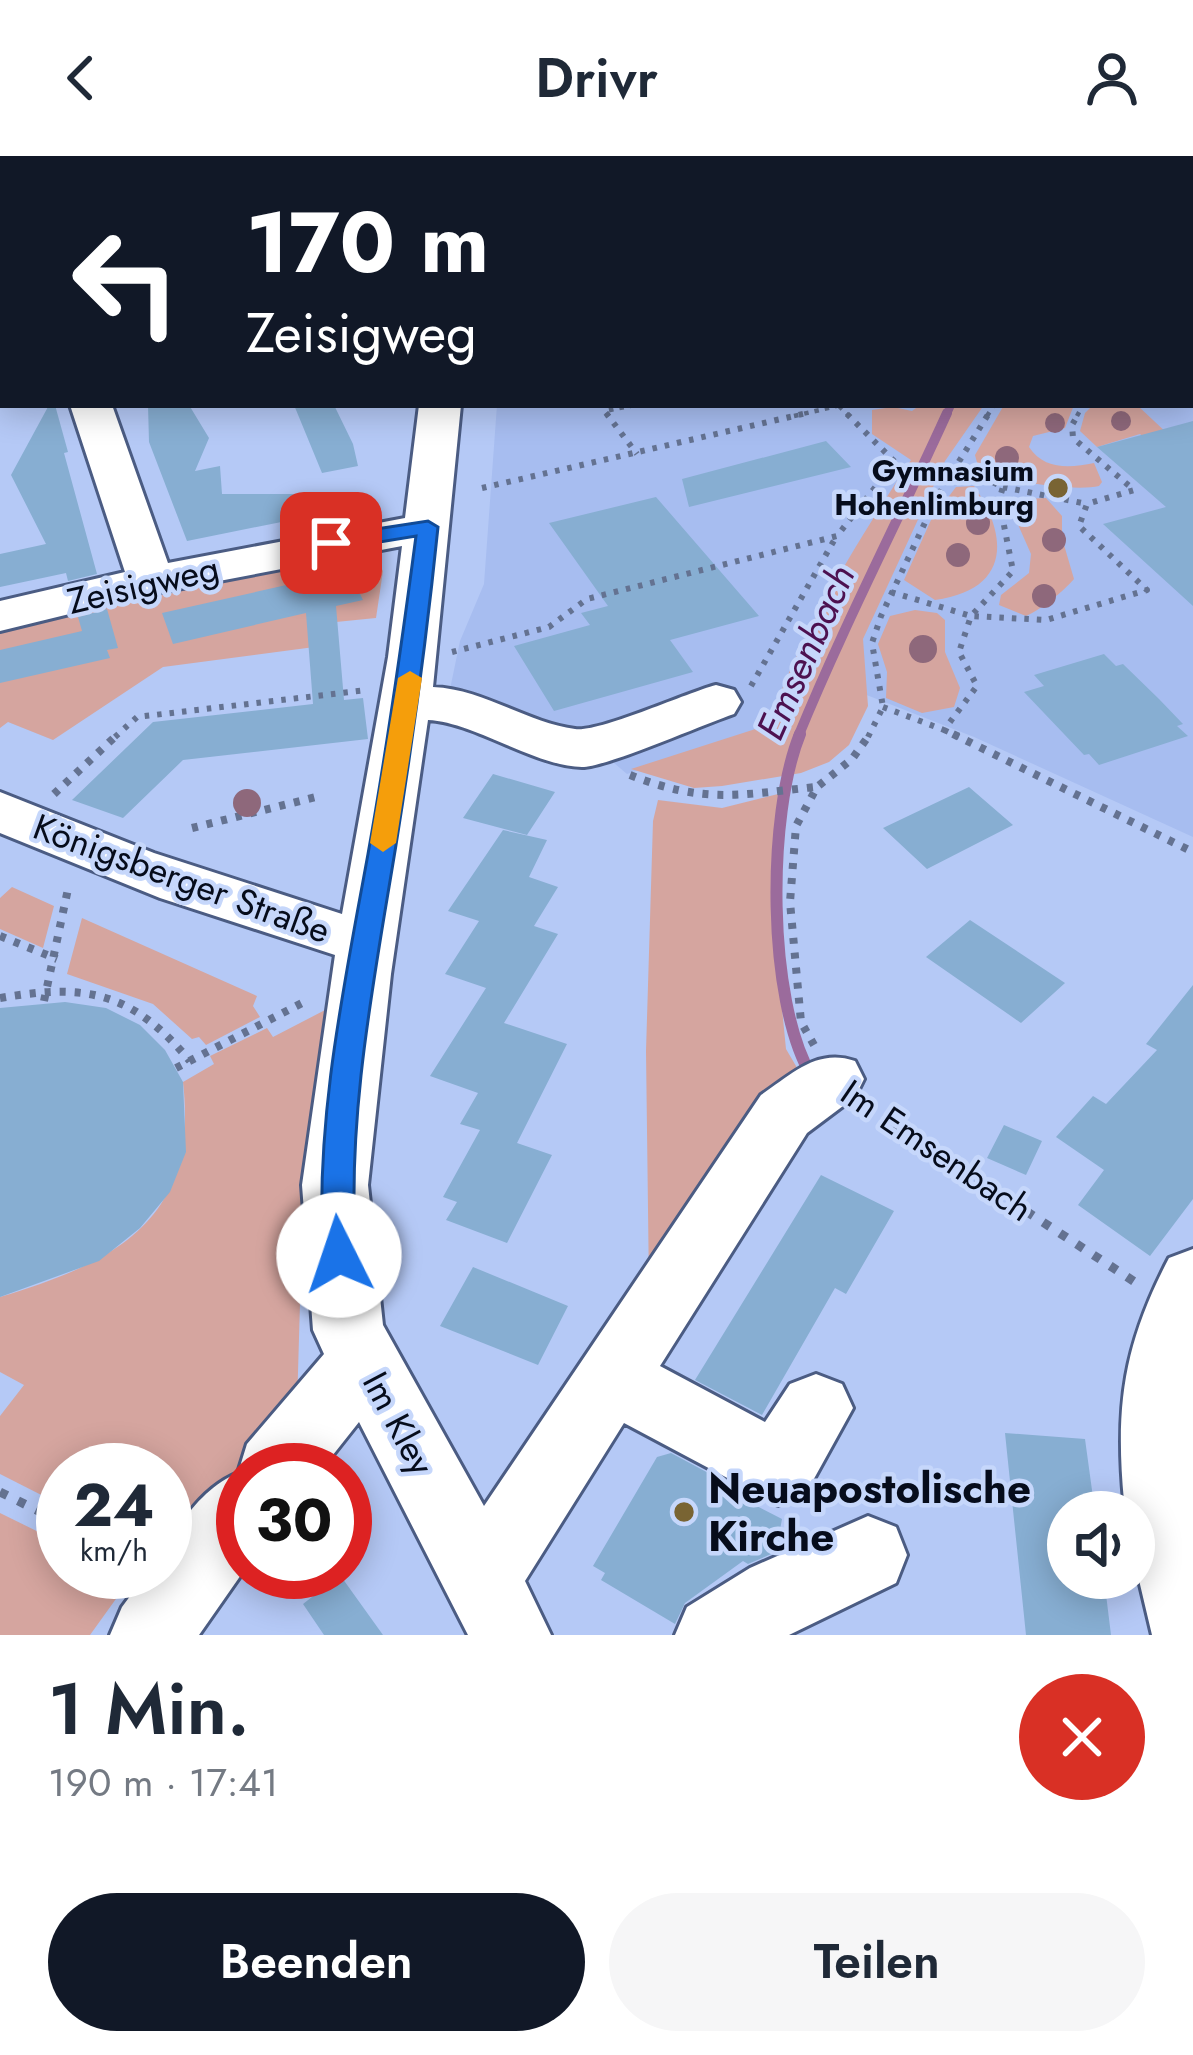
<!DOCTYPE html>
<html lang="de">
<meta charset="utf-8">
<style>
body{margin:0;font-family:Jost,sans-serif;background:#f6f6f7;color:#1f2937;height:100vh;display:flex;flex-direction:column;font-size:45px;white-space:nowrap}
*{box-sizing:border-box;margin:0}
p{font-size:39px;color:#747a83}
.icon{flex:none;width:66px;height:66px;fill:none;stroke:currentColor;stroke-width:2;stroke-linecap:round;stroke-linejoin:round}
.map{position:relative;height:1479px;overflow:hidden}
.details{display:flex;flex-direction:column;background:#fff;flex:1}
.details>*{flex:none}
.top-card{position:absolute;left:0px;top:0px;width:1194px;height:252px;box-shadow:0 6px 30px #0003;background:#111827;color:#fff;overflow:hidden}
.tools{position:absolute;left:1047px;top:1335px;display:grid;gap:24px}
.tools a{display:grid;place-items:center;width:108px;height:108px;border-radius:50%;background:#fff;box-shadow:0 6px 30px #0003;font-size:60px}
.speed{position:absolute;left:36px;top:1287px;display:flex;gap:24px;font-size:60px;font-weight:700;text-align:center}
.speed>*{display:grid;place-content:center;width:156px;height:156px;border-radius:50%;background:#fff;box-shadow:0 6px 30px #0003;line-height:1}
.speed small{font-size:30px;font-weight:400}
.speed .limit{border:18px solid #d22;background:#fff;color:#111}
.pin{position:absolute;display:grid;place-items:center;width:102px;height:102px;color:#fff;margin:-51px;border-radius:24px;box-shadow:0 6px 18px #0006}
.me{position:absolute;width:132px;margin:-66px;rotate:356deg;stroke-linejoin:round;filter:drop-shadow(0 0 9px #0008)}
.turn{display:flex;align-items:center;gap:42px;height:252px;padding:0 48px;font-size:54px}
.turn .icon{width:156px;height:156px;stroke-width:2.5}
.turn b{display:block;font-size:84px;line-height:102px}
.round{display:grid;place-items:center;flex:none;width:126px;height:126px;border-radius:63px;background:#f6f6f7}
.summary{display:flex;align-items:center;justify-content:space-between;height:204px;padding:0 48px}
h1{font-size:72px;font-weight:600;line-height:90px}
.button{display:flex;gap:24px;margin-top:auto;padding:24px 48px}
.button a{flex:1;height:138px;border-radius:72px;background:#111827;color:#fff;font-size:48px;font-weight:600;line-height:138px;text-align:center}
.button a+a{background:#f6f6f7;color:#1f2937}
header{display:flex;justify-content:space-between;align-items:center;height:156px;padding:0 48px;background:#fff;font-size:54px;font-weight:600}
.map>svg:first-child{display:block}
.built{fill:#a7bdf0}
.green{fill:#d5a59f}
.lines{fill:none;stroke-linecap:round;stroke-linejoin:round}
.stream-far2{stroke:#9b6b9c;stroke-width:8}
.stream-far1{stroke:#9b6b9c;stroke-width:10}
.stream{stroke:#9b6b9c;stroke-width:12}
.building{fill:#87aed2}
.minor-casing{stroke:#4b5c83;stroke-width:6}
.highway-casing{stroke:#4b5c83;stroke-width:6}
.path-far3{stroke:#647291;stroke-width:4.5;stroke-dasharray:4.5 6;stroke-linecap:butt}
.path-far2{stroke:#647291;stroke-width:6;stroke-dasharray:4.5 8;stroke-linecap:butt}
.path-far1{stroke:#647291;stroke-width:8;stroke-dasharray:6 9;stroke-linecap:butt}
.path{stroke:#647291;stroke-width:9;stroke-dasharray:8 12;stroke-linecap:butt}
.minor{fill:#fff;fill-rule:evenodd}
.highway{fill:#fff;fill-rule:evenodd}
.tree{fill:#8e687b}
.route{fill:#1a73e8;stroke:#114b97;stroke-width:3}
.slow{fill:#f59e0b}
.poi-dot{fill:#796433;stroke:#c6d7fb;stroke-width:4.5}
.labels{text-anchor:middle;stroke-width:9;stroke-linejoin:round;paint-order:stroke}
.far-poi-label{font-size:30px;font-weight:bold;fill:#060c1b;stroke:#c6d7fb;text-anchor:end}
.street-label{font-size:36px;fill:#060c1b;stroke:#c6d7fb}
.water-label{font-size:39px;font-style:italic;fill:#4d1150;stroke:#c6d7fb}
.near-poi-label{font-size:42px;font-weight:bold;fill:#060c1b;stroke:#c6d7fb;text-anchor:start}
</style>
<header><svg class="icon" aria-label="back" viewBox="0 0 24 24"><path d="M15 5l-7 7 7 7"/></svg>Drivr<svg class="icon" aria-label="person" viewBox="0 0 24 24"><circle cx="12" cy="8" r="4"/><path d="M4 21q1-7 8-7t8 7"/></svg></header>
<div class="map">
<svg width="1193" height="1479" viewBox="0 0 1193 1479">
<rect width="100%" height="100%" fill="#b5c9f6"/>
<!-- built -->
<path class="built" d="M1191,11H1193V681L974,581L864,538L854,483L967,249H1191Z
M497,249H930L921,302L768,569L627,618L573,572L449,538L460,485L484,428Z"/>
<!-- green -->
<path class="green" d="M920,249H984L945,305L863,483L868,550L849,589L829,606L801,617L722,630L694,632L631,613L768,569C802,475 856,387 911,304L872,278V254L893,251L912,255Z
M1004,249H1074L1065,272L1033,280L1029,291C1044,314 1070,312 1094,307L1102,326L1099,330C1074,336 997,325 978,310L975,299Z
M1093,249H1137L1169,279L1147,284L1140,278L1097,291L1080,275L1085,257Z
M974,330C1010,382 1009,434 935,444L904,424L931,364L956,331Z
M1046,342L1062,360V382L1074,423C1064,435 1040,454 1026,460L999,449L1001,439L1029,417L1031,398L1012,355L1024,343Z
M333,396L375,403L383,415L376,462L336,466L337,488L163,511L53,584L8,566L0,572V470Z
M915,454L937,457L945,464V496L960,532L954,551L922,557L886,542L887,516L878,488L890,460Z
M782,637L777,667L775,782L786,893L806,927L649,1132L646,895L653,665L658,644L722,652Z
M12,731L54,750L43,792L0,773V742Z
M82,762L257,840L253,850L260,861L206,889L199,881L192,883L153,848L67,818Z
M327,853L303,1043L297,1251L171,1407L165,1403V1314H63V1350L0,1318V1260L24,1229L0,1216V1141C117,1106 199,1063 183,926L214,908L210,900L267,872L273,881Z
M0,1357L63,1388V1416H118L131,1422L90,1479H0Z"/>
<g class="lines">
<!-- stream-far2 -->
<path class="stream-far2" d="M1001,3L1012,0
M946,260L951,249"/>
<!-- stream-far1 -->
<path class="stream-far1" d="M798,581C843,471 898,365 947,257"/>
<!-- stream -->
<path class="stream" d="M800,578C767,659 767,844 811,919"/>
</g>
<!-- building -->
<path class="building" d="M49,249H55L68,296L64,297L97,418L68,425L66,417L0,431V398L46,388L11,319Z
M148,249H189L209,282L195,315L220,310L222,338H345L346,353L187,385L149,286Z
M294,249H334L353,288L358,310L322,317Z
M1193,265V450L1103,368L1166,351L1097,291Z
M826,285L851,311L689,351L682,323Z
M656,341L759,460L670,484L693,516L554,555L514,490L590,469L581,457L608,450L549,367Z
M349,415L363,444L336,450L344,544L363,542L368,583L183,604L123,662L72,644L153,566L313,548L306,457L173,488L162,457Z
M107,453L118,492L107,494L110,502L0,527V494L82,475L78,461Z
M1104,498L1116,510L1123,508L1159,543L1183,568L1177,570L1188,580L1099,609L1089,598L1084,599L1024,536L1044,530L1034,519Z
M493,618L555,636L527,679L463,662Z
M969,631L1013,669L927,713L883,672Z
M503,674L547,684L529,721L558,731L534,770L558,778L504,867L567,888L517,987L552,999L507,1087L446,1064L457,1046L443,1041L480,974L460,968L478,937L430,920L486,832L445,818L479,765L448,755Z
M970,764L1065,827L1021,867L926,801Z
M1193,829V1043L1150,1100L1078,1049L1104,1014L1056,981L1093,940L1106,948L1157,894L1146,888Z
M65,846L106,852L140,869L165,894L183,926L186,996L170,1036L140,1072L99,1105L0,1141V852Z
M1004,969L1042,985L1026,1019L987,1002Z
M821,1019L894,1055L846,1138L835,1132L762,1259L695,1224Z
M473,1111L568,1150L538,1209L440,1170Z
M1005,1277L1085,1283L1095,1356H1068V1422H1104L1111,1479H1026Z
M671,1297L755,1342L751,1347L782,1363L776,1396L748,1408L743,1405L685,1447L675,1468L601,1424L605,1417L593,1410L657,1301Z
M340,1419L383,1479H324L303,1448Z"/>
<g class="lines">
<!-- minor casing -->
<g class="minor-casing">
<path id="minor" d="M473,0H507L472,3Z
M0,224H3L0,249Z
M70,249H112L168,407L405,362L419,249H461L433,531C483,533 525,566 575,573C598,577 686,537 716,529L734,534L741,546L734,558C704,568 607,611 582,611C534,610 474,566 428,564L391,818L368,1029L383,1169L484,1350L761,939C792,918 817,892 855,905L864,923L855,941L807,977L660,1210L765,1266L790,1228L816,1218L842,1228L853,1252L805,1339L778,1349L624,1267L525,1425L551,1479H468L359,1266L321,1314H243V1416L199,1479H110L122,1451L148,1416H165C165,1378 203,1331 238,1317L247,1288L324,1198L313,1174L302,1029L335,799L160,742L0,677V636L154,697L342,758L388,501L402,390L151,438L0,475V445L125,416Z
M1193,1093V1479H1152L1134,1403V1356H1126L1124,1345C1115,1249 1124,1188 1169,1102Z
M868,1360L896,1371L907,1399L896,1427L789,1479H675L687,1451L750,1412Z"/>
</g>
<!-- highway casing -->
<g class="highway-casing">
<path id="highway" d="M0,88H3V114H0Z"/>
</g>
<!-- path-far3 -->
<path class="path-far3" d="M956,3L962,0
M839,250L849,260
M609,260L605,255L635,249
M794,260L841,249
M987,260L994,249
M1077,260L1083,249"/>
<!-- path-far2 -->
<path class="path-far2" d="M606,257L637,298
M1003,331L1087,348
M482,332L807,257
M891,436L971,460L1013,415L999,344L1003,331L956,309
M452,496L549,471L587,443L837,380L895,306L846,257
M751,530L836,381
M883,551L944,574L977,530L959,496L971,460L1046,464L1147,434L1079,370L1087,348L1134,334L1073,282L1072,269L1079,257
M944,574L959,581
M115,581L137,561L367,534
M868,581L883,551L872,487L881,460L937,341L989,257"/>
<!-- path-far1 -->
<path class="path-far1" d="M953,578L1193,696
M630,619C704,648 739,639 815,631
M54,638L118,578
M192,672L316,641
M0,780L57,803
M0,842C87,827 132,836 190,905
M44,845L68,733
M814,889L801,866L790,746L796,670L817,631L852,603L870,578
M176,912L302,847
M869,953L913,982"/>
<!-- path -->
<path class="path" d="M909,979L1138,1128
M0,1336L63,1367"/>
<!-- minor -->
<use href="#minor" class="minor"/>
<!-- highway -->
<use href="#highway" class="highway"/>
</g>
<!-- trees -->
<g class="tree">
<circle cx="1121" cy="265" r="10"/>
<circle cx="1055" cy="267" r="10"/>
<circle cx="1007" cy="302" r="12"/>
<circle cx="978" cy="367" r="12"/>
<circle cx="1054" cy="384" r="12"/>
<circle cx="958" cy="399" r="12"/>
<circle cx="1044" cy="440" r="12"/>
<circle cx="923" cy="493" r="14"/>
<circle cx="247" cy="647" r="14"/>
</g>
<!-- route -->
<path class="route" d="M428,365L438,371C427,478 413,583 396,689C374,824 346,963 356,1099L351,1109L339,1114L328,1109L323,1099C315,965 344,830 368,698C387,592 402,486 416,380L331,394L320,387L331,380Z"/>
<!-- slow -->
<path class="slow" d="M410,515L422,522L396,687L383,696L370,687L398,522Z"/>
<!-- markers -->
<g class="poi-dot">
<circle cx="1058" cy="332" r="12"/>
<circle cx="684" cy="1356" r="12"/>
</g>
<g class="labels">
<!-- far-poi labels -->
<g class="far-poi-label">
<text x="1034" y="325">Gymnasium<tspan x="1034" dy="34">Hohenlimburg</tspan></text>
</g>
<!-- street labels -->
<g class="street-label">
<text transform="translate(143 428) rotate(-13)" y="13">Zeisigweg</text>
<text transform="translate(182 722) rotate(20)" y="13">Königsberger Straße</text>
<text transform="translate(937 994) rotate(34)" y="13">Im Emsenbach</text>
<text transform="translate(399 1267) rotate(62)" y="13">Im Kley</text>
</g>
<!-- water labels -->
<g class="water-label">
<text transform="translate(805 496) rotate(-66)" y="14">Emsenbach</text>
</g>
<!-- near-poi labels -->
<g class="near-poi-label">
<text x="708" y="1347">Neuapostolische<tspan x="708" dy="48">Kirche</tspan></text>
</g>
</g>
</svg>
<div class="tools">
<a><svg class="icon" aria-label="sound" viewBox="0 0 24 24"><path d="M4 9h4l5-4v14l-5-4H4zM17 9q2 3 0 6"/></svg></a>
</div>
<div class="speed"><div>24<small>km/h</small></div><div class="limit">30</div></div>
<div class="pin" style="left:331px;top:387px;background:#d93025"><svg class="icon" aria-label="arrive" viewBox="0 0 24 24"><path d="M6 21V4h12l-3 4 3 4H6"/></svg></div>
<svg class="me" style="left:339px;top:1099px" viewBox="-20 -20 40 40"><circle r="19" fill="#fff"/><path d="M0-13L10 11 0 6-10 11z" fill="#1a73e8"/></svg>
<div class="top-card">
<div class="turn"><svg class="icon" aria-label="left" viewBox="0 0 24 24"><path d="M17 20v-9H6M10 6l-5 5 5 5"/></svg><div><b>170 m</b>Zeisigweg</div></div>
</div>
</div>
<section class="details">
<div class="summary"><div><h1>1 Min.</h1><p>190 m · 17:41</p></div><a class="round" style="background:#d93025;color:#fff"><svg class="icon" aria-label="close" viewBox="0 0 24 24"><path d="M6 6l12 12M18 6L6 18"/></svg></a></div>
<div class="button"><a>Beenden</a><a>Teilen</a></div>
</section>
